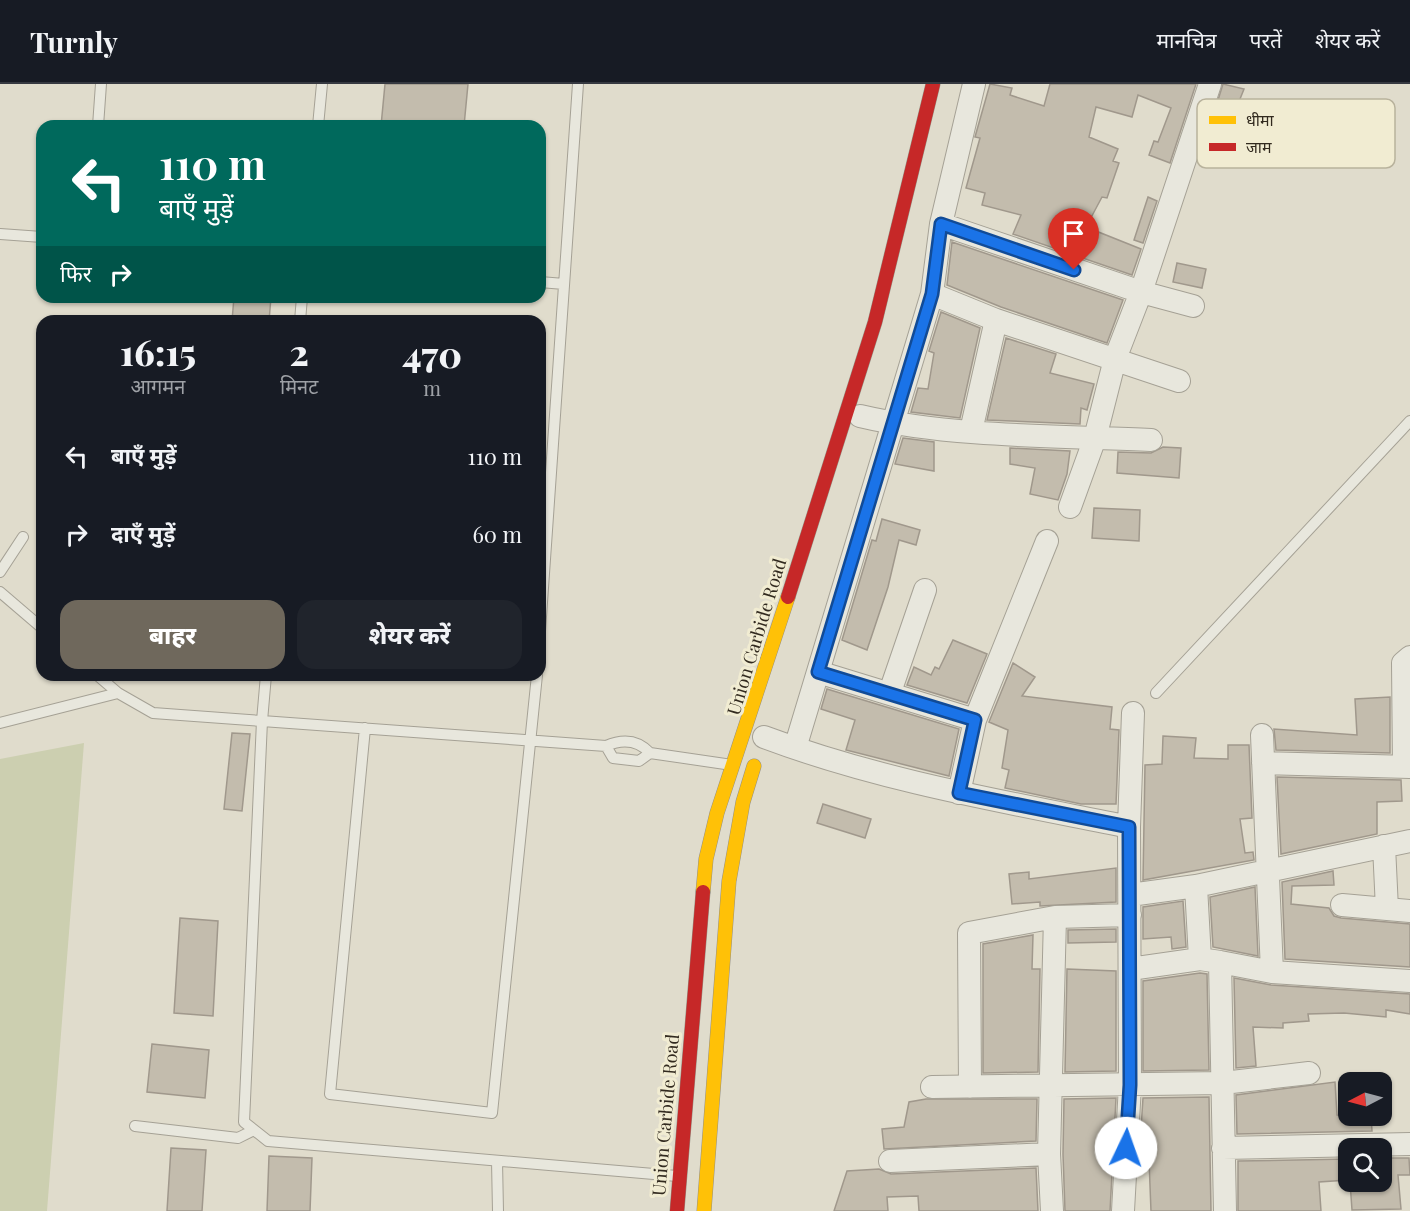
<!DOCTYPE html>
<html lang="hi">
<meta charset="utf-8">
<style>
body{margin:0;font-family:"Playfair Display","Noto Sans Devanagari",serif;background:#20242c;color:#f1f3f6;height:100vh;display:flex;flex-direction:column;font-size:22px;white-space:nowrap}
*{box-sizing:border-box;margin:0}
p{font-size:20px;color:#9ea1a6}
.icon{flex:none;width:33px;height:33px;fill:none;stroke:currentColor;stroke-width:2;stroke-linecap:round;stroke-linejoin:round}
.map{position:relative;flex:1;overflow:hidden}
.side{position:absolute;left:36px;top:231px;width:510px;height:366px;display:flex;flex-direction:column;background:#171b24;border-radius:18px;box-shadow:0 2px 4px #0004}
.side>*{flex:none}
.banner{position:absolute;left:36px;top:36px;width:510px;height:183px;border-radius:18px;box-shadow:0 2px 4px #0004;background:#00695c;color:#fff;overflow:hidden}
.needle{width:39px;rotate:264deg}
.tools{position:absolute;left:1338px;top:988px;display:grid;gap:12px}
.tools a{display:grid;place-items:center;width:54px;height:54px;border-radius:12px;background:#171b24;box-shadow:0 2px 4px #0004;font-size:30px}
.pin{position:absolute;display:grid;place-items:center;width:51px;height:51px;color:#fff;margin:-62px -26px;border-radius:50% 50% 50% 0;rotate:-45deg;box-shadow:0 0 6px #0007}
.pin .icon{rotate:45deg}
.me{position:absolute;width:66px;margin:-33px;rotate:3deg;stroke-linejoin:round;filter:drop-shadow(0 0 4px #0008)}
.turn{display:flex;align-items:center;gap:21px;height:126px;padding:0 24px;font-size:27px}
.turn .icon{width:78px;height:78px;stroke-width:2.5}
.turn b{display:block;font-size:42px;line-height:51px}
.then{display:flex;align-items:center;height:57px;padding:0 24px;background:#0003;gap:12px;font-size:22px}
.eta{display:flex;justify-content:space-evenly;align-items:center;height:102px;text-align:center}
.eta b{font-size:36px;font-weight:800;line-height:42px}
.action{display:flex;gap:12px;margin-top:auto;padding:12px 24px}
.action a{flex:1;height:69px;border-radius:18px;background:#6f685c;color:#fff;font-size:24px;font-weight:800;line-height:69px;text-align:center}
.action a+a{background:#20242c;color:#f1f3f6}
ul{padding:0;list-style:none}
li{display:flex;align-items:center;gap:18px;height:78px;padding:0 24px}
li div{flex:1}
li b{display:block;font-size:22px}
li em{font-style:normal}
header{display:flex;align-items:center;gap:36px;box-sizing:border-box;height:84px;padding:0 30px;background:#171b24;border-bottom:2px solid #363941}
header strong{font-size:28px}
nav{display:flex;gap:33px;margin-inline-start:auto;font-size:21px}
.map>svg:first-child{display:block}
.green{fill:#cccfb0}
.building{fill:#c3bcad;stroke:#a0988c;stroke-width:1.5}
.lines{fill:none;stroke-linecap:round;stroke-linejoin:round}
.lane-casing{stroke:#a5a195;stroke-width:12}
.street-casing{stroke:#a5a195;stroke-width:24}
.slow-casing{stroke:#959084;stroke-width:15}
.jam-casing{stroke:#959084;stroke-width:15}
.lane{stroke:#e8e7dd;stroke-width:10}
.street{stroke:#e8e7dd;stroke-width:22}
.slow{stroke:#ffc107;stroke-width:14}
.jam{stroke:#c62828;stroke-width:14}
.route-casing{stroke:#114b97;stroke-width:15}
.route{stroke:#1a73e8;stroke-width:10}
.labels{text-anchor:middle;stroke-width:6;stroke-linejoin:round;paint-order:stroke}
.street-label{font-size:18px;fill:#322a1f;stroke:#f1ecd2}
.key{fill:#f1ecd2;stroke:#b8b29c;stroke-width:1.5}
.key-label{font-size:16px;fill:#322a1f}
</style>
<header>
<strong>Turnly</strong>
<nav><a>मानचित्र</a><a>परतें</a><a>शेयर करें</a></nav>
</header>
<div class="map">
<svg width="1410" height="1127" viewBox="0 0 1410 1127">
<rect width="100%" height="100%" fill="#e0dccc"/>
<!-- green -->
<path class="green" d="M84,659L47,1127H0V675Z"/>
<!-- building -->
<path class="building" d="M385,0H468L464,42H381Z
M990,0L1012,4L1010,11L1044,22L1050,0H1196L1170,79L1149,71L1154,57L1158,58L1171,24L1138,11L1132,33L1096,23L1089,53L1118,65L1113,77L1119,79L1107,114L1102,113L1086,143L1141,165L1132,191L1013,150L1021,131L982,121L985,109L966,104L980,54L975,53Z
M1223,0L1244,5L1238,20L1234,18L1219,59L1206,55Z
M1148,113L1157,117L1143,159L1134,156Z
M952,158L1123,216L1107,259L1001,223L947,201Z
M1177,179L1206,185L1202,204L1173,198Z
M234,213H271L269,237H232Z
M941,228L980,244L960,334L911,328L918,304L928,305L934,269L929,267Z
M1006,254L1056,270L1050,289L1094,300L1087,326L1081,324L1080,340L987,336Z
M903,354L934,358V387L895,380Z
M1163,363L1181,364L1179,394L1117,389L1118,368L1151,369Z
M1010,364L1070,367L1067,390L1058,416L1030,410L1035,384L1010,380Z
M1094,424L1140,426L1139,457L1092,454Z
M882,435L920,446L916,461L899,456L888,503L867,566L842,556L872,456L876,457Z
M953,556L987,570L967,619L907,601L914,583L931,591L935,583L939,585Z
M1013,579L1035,593L1022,612L1112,623L1110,645L1119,646L1116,720H1081L1005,704L1009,686L1002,684L1008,646L989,638Z
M827,605L959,645L949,692L846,666L855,636L821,625Z
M1390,613V669L1276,666L1274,645L1357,651L1355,615Z
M232,649L250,650L242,727L224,725Z
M1163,652L1196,654L1194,674L1228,675V661H1249L1252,734L1240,735L1245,769L1253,768L1254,776L1143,796L1145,681L1162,680Z
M1277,693L1401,696L1402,717L1377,718V750L1281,770Z
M823,720L871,735L865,754L817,739Z
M1116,784V818L1040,822V818L1012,820L1009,790L1029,788V795Z
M1333,787L1334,801L1292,802L1291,820L1329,824L1334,832L1341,834L1410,840V883L1285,875L1282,798Z
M1255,803L1258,872L1213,863L1210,813Z
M1183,817L1186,863L1172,865L1171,853L1143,855V823Z
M180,834L218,837L213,932L174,929Z
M1116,845V858L1068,859V846Z
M1033,851L1032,885H1040L1038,988L983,989V860Z
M1067,885L1116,887V987L1065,988Z
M1200,889L1207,890L1209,986L1143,987V897Z
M1234,894L1271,901L1410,910V930L1386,926V933L1344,929L1308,930L1309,937L1283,939V944L1253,943L1256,982L1236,984Z
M152,960L209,966L205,1014L147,1008Z
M1335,998L1337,1031L1371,1032L1372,1047L1237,1050L1236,1011Z
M1209,1013L1211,1127H1151L1149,1076H1139L1143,1014Z
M1116,1014L1110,1127H1065L1063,1070L1064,1015Z
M926,1015H1037L1036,1057L884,1065L882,1045L904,1043L909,1018Z
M171,1064L206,1066L202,1127H167Z
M269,1072L312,1074L310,1127H267Z
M1382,1074H1409L1410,1091H1398L1401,1125L1352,1126L1350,1098H1382Z
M1348,1075V1096L1319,1098L1321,1127H1238V1077Z
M1036,1084L1038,1127H919L918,1112L887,1113L888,1127H834L847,1087L879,1085L891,1090Z"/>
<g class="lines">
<!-- lane casing -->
<g class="lane-casing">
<path id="lane" d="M98,42L101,0
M318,42L322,0
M0,150L42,153
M540,198L564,200
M300,237L302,213
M0,488L23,453
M0,508L42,544
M540,547L578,0
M97,591L118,609L153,629L262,637L244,1038L268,1057L677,1092
M266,591L262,637L606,662C622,655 637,655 650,669L732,681
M1156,609L1410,337
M0,639L118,609
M365,644L330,1010L492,1029L537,591
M606,662L613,674L639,677L650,669
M135,1042L238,1054L254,1046
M497,1077L498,1127"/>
</g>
<!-- street casing -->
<g class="street-casing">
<path id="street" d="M941,140L1141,208L1193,222
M932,210L996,236L1179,297
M860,332C949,353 1059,352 1151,356
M971,347L996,236
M1070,423L1095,354L1115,275L1141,208L1210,0
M818,588L975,636
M890,608L925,506
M1262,651L1272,888L1410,897
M764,653C881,697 1006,718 1129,743
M795,664L932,210L941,140L974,0
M1263,679L1410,683
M1404,683L1403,579L1410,573
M959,709L975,636L1047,457
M1384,762L1387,825
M1196,802L1200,875L1220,878L1225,1127
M1130,811L1196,802L1410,757
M1342,821L1410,827
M1220,878L1272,888
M1130,885L1200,875
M932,1003L1223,999L1309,989
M970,1003L969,849L1055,833L1130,831
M1223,1064L1410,1060
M890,1077L1049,1070
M1052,1127L1049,1070L1055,833
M1123,1127L1130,1001L1129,743L1133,629"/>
</g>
<!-- slow casing -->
<g class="slow-casing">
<path id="slow" d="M703,808L706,775L717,729L788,513
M704,1127L729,797L743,718L754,682"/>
</g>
<!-- jam casing -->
<g class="jam-casing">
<path id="jam" d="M788,513L875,238L933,0
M677,1127L703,808"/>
</g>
<!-- lane -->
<use href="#lane" class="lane"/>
<!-- street -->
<use href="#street" class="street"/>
<!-- slow -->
<use href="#slow" class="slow"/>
<!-- jam -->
<use href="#jam" class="jam"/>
</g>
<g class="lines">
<!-- route casing -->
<g class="route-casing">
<path id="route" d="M1074,186L941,140L932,210L818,588L975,636L959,709L1129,743L1130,1001L1126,1064"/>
</g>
<!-- route -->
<use href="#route" class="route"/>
</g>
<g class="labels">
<!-- street labels -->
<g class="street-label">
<text transform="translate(757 553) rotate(-73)" y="6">Union Carbide Road</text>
<text transform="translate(666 1031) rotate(-85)" y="6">Union Carbide Road</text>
</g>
</g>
<!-- legend -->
<rect x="1197" y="15" width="198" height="69" rx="9" class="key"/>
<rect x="1209" y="32" width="27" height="8" fill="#ffc107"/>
<rect x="1209" y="59" width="27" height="8" fill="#c62828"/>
<g class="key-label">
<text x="1246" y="42">धीमा</text>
<text x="1246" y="69">जाम</text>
</g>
</svg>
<div class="tools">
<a><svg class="needle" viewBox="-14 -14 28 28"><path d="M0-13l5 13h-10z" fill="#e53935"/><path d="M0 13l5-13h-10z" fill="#9ea1a6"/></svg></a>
<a><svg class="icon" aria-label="search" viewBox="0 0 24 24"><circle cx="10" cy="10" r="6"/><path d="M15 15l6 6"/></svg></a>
</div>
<div class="pin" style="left:1074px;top:186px;background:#d93025"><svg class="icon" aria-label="arrive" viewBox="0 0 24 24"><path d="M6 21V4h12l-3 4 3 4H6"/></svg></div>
<svg class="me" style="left:1126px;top:1064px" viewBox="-20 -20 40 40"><circle r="19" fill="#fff"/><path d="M0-13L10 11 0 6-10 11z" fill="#1a73e8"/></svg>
<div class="banner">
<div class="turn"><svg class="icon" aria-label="left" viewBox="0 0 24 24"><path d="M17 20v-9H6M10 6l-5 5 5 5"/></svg><div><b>110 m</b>बाएँ मुड़ें</div></div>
<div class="then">फिर<svg class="icon" aria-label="right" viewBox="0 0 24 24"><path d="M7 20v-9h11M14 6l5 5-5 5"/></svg></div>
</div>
<section class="side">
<div class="eta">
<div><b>16:15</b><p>आगमन</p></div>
<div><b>2</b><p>मिनट</p></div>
<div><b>470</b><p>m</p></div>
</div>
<ul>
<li><svg class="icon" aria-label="left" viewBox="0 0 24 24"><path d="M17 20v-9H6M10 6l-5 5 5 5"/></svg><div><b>बाएँ मुड़ें</b></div><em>110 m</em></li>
<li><svg class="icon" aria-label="right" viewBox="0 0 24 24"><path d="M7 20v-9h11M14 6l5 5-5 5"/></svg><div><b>दाएँ मुड़ें</b></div><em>60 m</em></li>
</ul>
<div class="action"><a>बाहर</a><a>शेयर करें</a></div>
</section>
</div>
